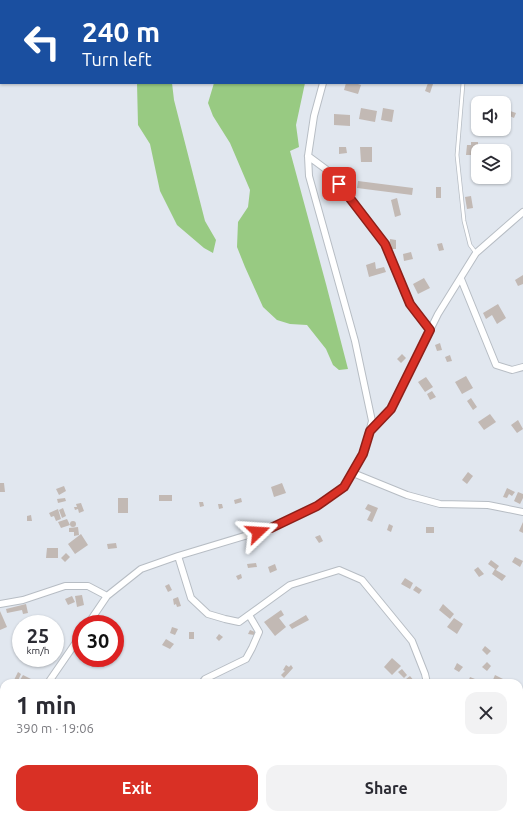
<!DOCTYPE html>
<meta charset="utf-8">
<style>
body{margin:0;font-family:Ubuntu,sans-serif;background:#f2f2f3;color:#2b2b33;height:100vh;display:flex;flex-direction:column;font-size:15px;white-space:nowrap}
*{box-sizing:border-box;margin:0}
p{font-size:13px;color:#7c7c81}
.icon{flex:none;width:22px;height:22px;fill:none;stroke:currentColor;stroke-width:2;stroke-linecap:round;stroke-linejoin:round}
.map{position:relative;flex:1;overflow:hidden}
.panel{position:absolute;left:0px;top:679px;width:523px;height:140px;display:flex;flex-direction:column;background:#fff;border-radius:12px 12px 0 0;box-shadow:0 1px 3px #0004}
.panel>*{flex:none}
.guide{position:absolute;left:0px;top:0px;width:523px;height:84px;box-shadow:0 1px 3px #0004;background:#1a4fa0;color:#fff;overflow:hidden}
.tools{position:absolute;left:471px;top:96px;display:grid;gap:8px}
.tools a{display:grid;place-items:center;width:40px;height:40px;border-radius:8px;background:#fff;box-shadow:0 1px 3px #0004;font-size:20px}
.speed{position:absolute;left:12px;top:615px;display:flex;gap:8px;font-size:20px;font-weight:700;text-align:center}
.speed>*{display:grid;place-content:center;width:52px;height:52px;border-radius:50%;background:#fff;box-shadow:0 1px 3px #0004;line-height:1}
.speed small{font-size:10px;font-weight:400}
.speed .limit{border:6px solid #d22;background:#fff;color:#111}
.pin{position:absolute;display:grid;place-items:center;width:34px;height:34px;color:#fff;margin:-17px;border-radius:8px;box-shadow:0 2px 6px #0006}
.me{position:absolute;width:44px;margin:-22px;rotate:70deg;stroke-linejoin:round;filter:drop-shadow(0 0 3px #0008)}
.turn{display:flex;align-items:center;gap:14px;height:84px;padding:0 16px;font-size:18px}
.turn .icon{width:52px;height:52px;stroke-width:2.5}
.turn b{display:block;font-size:28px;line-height:34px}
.round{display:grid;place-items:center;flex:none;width:42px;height:42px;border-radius:12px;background:#f2f2f3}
.head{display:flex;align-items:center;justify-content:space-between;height:68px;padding:0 16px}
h1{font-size:24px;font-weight:600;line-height:30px}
.button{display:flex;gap:8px;margin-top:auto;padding:8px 16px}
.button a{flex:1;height:46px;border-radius:12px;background:#d93025;color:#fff;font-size:16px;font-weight:600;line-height:46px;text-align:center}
.button a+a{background:#f2f2f3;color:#2b2b33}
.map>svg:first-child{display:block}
.green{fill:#a0d18a}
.forest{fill:#98ca82}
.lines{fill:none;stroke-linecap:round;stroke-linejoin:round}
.stream{stroke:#278494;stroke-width:2.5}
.building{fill:#c2b9b4}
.lane-casing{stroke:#b7bdc4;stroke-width:4.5}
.street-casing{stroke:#b7bdc4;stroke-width:8}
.lane{stroke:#fff;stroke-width:3}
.street{stroke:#fff;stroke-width:6}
.route-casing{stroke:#8d1f18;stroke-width:10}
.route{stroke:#d93025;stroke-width:7}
</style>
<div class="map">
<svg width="523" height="819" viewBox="0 0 523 819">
<rect width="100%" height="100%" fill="#e1e7ef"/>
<!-- green -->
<path class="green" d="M343,815H402V819H343Z"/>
<!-- forest -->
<path class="forest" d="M200,0H335L200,1Z
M137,83H172L174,100L205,221L216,240L213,253L204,248L177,225L160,191L150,144L138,125Z
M214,83H305L296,125L299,147L290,151L326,284L348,369L339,370L333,365L326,349L307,325L290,324L277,320L263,307L245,267L237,247L238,222L248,207L250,190L230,143L213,116L208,103Z"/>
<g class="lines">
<!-- stream -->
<path class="stream" d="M328,815V819"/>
</g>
<!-- building -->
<path class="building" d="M346,83H355L361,85L358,94L344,90Z
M428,83L433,84L430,93L425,91Z
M361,108L377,111L375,122L359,119Z
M383,108L394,110L392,122L381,120Z
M507,110L516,113L514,118L505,114Z
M334,114L350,115V126L334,125Z
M471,142H478V146L482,147V151H478V155H466L467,145H471Z
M339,147H346L347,153L339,154Z
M360,147H372V162H361Z
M473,169H478V173H473Z
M358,181L413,188L412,195L357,188Z
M436,187H441V198H436Z
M471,196L473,208L467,209L465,197Z
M397,198L401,215L395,217L391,200Z
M390,239L396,240V249H390Z
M442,243L444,250L439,251L437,244Z
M411,252L413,259L404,261L403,254Z
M375,262L376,269L384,267L386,272L369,277L366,265Z
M523,275V284L518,286L515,280Z
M424,278L430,288L418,294L413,284Z
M498,304L506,318L497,324L492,315L486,319L483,313Z
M440,343L442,350L437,351L435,345Z
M402,354L406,358L401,363L397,359Z
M450,355L452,361L447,362L445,357Z
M466,376L473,388L462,394L455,382Z
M426,377L433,387L425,392L418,382Z
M432,391L436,397L430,400L427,394Z
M471,398L477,407L473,410L467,401Z
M490,414L496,422L484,430L478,422Z
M518,420L523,429L517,433L511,425Z
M468,472L473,476L467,484L462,480Z
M0,483H4L5,492H0Z
M282,483L286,493L274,497L271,487Z
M64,486L66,491L59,495L56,489Z
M507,488L515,492L512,496L509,494L507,498L503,497Z
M518,492L523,494V498L520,504L514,501Z
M159,495H172V501H159Z
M65,498L66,501L58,503L57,499Z
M118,498H128V513H118Z
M241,498L242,502L235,504L234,500Z
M199,502H203L204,506L200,507Z
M81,503L84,511L79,513L78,509L75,510L74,507H77L76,504Z
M218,504H222L223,508L219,509Z
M368,504L378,508L372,522L367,520L371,512L365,509Z
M63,508L66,516L62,518L59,510Z
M58,509L61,519L56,521L54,516L51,517L49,513Z
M31,515L32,521H27V516Z
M67,519L70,525L61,528L58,522Z
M70 524a3 3 0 1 1 6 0a3 3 0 1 1-6 0Z
M523,522V533L519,531Z
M389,524L393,526L391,532L387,530Z
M78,527L79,535L74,536V532H69V528Z
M426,527H434V533H426Z
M81,534L88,545L75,554L68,544Z
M320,535L323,541L319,543L315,537Z
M116,543L117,548L108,549L107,544Z
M47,548H58V558H46Z
M66,553L70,557L65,562L61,558Z
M515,557L523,561L520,567L512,562Z
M491,560L499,566L496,570L506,576L502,581L492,574L495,569L488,564Z
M256,563L257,567L248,568L247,564Z
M275,564L277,570L270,573L268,567Z
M478,567L484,574L479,577L474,570Z
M241,574L242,578L238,580L236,576Z
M405,578L413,583L410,589L401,584Z
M169,584L172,590L168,592L165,586Z
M416,586L422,590L419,594L413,590Z
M82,595L84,605L77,607L75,596Z
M72,596L75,602L68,605L65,599Z
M178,597L181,606L177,607L176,604L174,605L173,599Z
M26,604L28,613L23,614L22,610L7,613L6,609Z
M443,604L454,614L450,619L439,610Z
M281,610L284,615L279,618L286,627L275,636L264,622Z
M0,611L7,627L0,630Z
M306,615L309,620L292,629L289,625Z
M454,618L463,624L457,634L447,627Z
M172,627L178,629L175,635L170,633Z
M250,630L255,632L254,635L248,634Z
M189,632H194V639H189Z
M219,634L223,637L219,641L216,638Z
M166,639L174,644L170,649L162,645Z
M485,646L491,651L487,655L482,650Z
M392,658L401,666L392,675L384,667Z
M487,662L491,666L487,671L482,667Z
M457,663L463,667L459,672L454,669Z
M286,665L289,667L291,665L293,668L284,678L281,675L285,671L283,670Z
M402,669L407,675L404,678L398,672Z
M18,672L21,674L17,683H15L13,682Z
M23,675L31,679L29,683H26L20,680Z
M495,675L503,679L501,683H495L492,682Z
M410,676L415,682L413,683H410L406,679Z
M470,677L480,681L479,683L468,682Z
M428,815H439L442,819H428L426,816Z"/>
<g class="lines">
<!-- lane casing -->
<g class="lane-casing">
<path id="lane" d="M385,0L386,1
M497,1L498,0
M463,83L457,155L464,221L470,245L476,253"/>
</g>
<!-- street casing -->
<g class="street-casing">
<path id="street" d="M353,1V0
M308,156L331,173L376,231L385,244L410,303L430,330
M461,279L496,365L512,370L523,367
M370,431L391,409L438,314L476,253L523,212
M353,473L407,495L440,504L488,505L523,512
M178,556L191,598L208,614L225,619L239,622L290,585L339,570L362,580L412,641L425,674L427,683
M0,604L23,600L65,586H88L107,596
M88,624L107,596L141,569L178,556L271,528L317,506L344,487L363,454L372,421L355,341L309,176L308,156L314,116L323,83
M48,683L81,635
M202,683L205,679L246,659L252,648L259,632L249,615
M0,728L4,725
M71,815L72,819
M408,815V819
M503,815L507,819"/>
</g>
<!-- lane -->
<use href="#lane" class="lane"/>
<!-- street -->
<use href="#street" class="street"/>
</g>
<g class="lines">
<!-- route casing -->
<g class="route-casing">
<path id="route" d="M258,532L271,528L317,506L344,487L363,454L370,431L391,409L430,330L410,304L385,244L339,184"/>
</g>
<!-- route -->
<use href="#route" class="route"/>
</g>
</svg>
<div class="tools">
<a><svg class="icon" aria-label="sound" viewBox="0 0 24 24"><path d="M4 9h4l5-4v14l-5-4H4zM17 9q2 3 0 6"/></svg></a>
<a><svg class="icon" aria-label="layers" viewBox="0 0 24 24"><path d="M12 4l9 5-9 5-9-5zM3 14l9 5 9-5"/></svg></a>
</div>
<div class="speed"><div>25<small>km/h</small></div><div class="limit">30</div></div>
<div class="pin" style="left:339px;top:184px;background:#d93025"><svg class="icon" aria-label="arrive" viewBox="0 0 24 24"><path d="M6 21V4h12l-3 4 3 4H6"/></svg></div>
<svg class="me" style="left:258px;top:532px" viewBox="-20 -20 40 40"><path d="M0-17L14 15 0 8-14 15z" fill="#d93025" stroke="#fff" stroke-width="4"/></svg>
<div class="guide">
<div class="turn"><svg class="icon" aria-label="left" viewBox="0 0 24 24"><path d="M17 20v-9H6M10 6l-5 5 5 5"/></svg><div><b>240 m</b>Turn left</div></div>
</div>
<section class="panel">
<div class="head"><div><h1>1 min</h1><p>390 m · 19:06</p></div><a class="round"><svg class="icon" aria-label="close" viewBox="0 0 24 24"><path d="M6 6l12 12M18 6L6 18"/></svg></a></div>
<div class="button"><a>Exit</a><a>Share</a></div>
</section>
</div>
